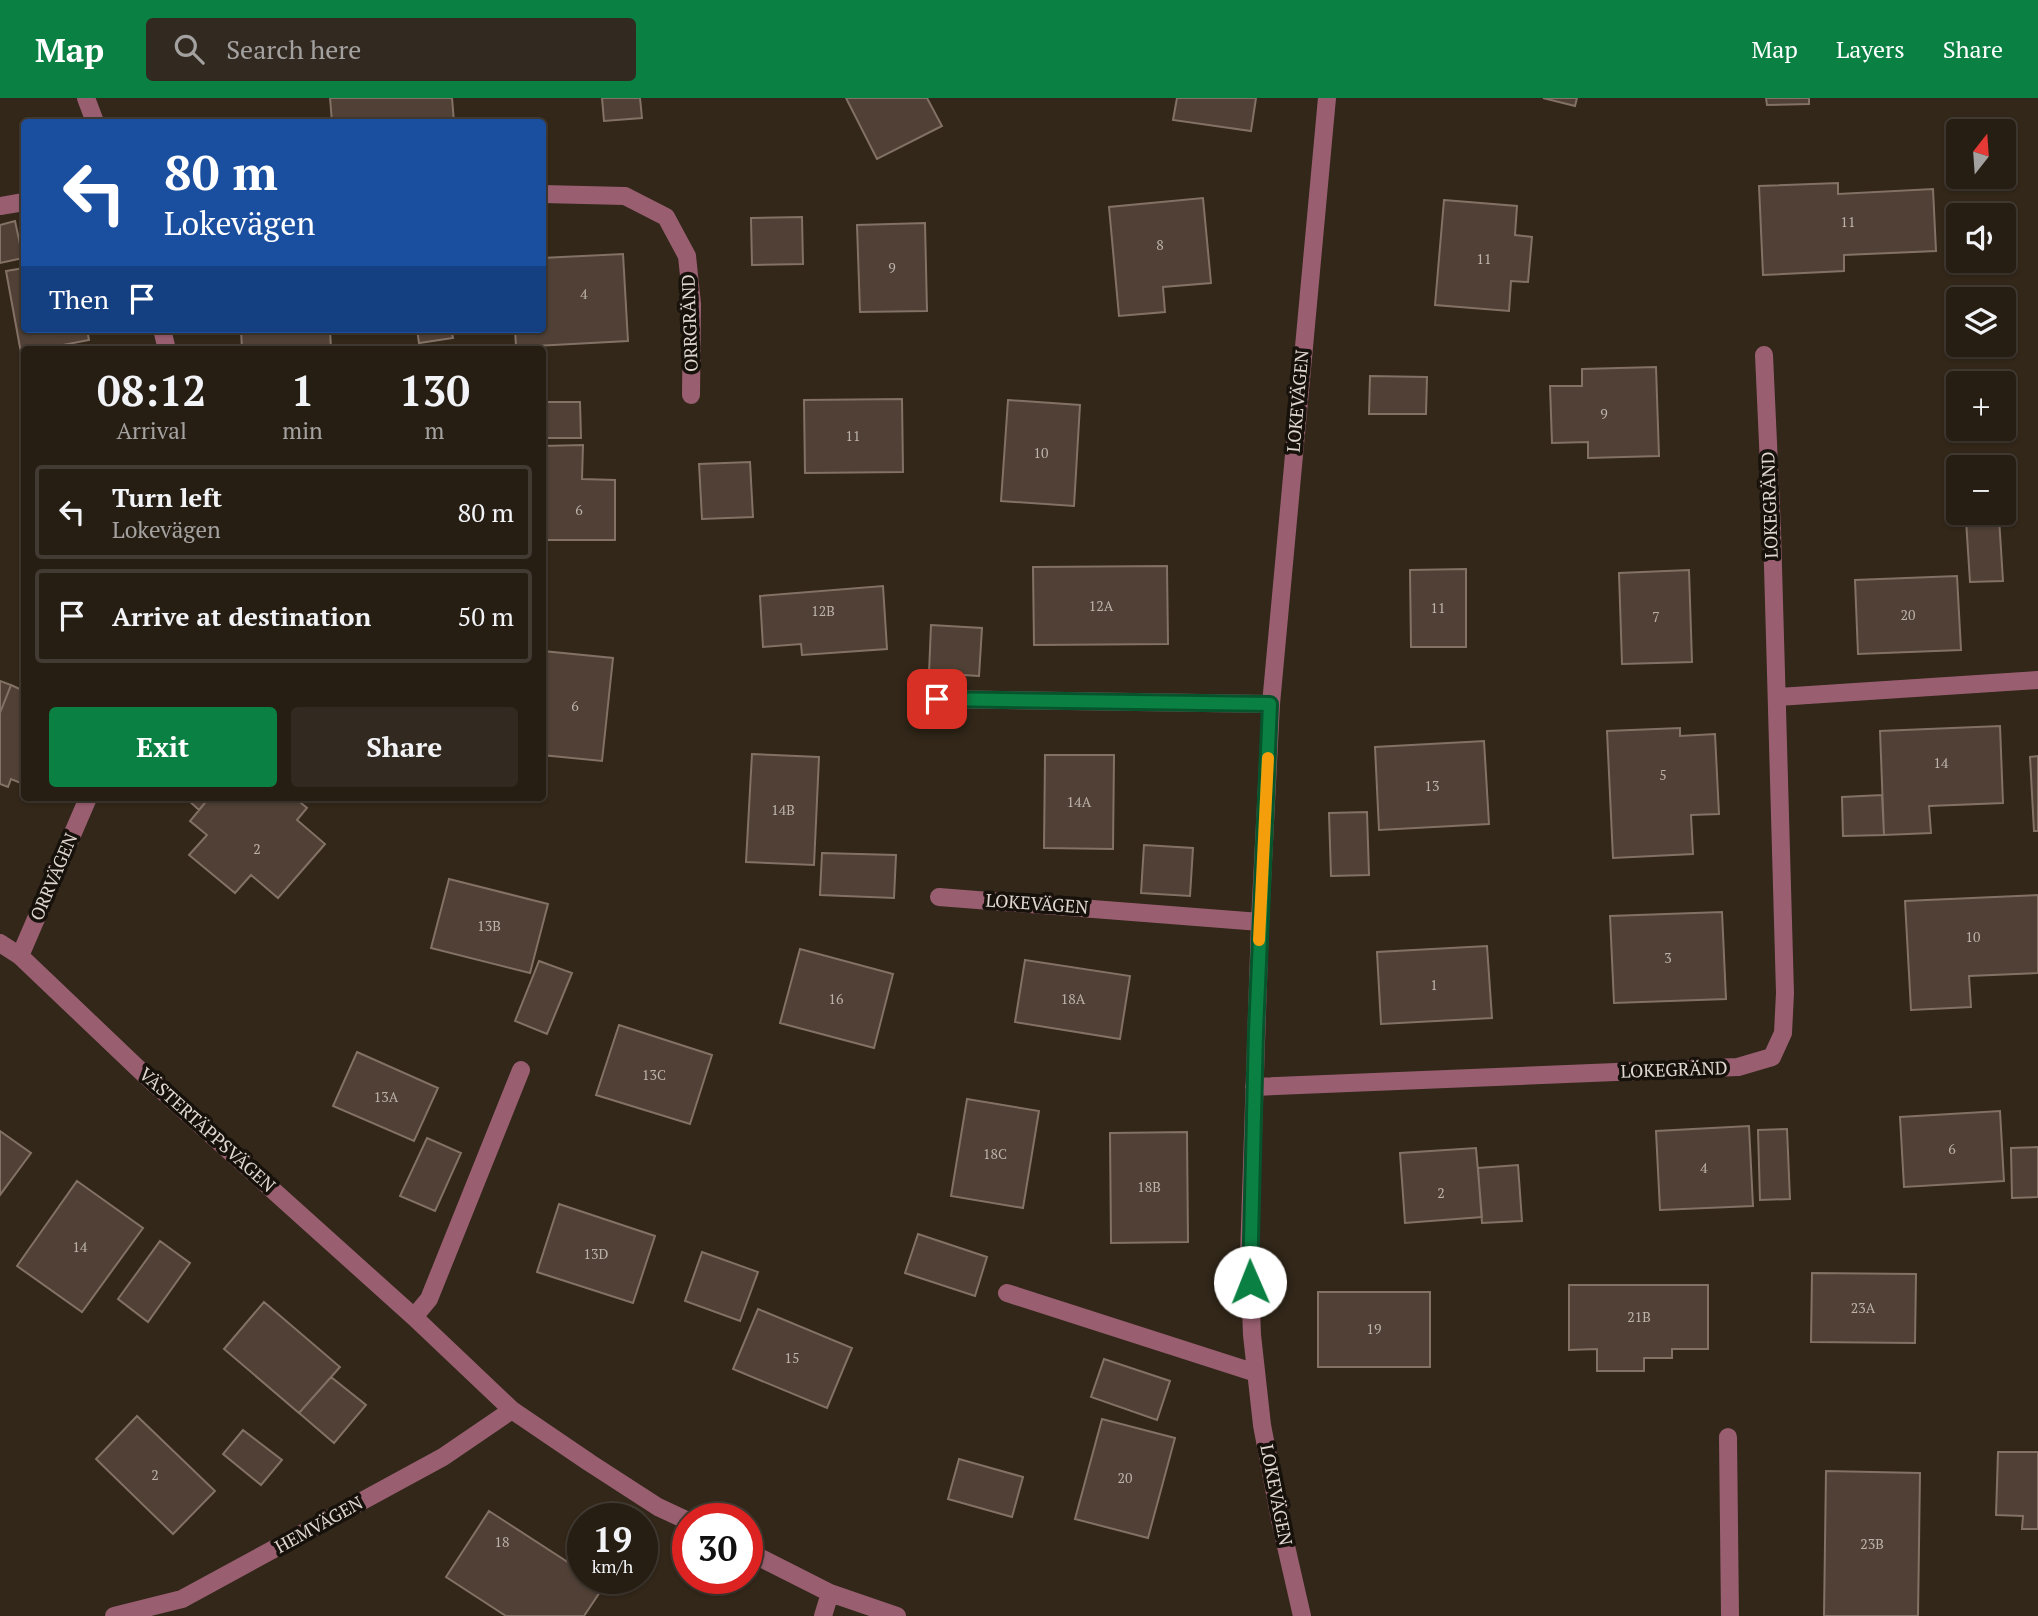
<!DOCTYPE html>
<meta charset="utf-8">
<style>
body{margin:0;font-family:"PT Serif",serif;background:#322a21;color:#f1f3f6;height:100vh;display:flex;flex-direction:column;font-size:26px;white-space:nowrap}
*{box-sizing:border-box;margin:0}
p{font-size:23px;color:#a4a2a0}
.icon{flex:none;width:38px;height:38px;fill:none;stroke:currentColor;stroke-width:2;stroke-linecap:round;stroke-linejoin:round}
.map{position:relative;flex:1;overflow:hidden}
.side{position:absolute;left:21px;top:248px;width:525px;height:455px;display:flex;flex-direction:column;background:#261d13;border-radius:7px;box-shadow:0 2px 5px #0004,0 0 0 2px #423b33}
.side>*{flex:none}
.guide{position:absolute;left:21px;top:21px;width:525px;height:214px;border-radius:7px;box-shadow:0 2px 5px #0004,0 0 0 2px #423b33;background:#1a4fa0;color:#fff;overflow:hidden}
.needle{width:46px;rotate:17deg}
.fabs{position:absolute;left:1946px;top:21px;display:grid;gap:14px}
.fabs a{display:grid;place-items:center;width:70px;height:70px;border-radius:7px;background:#261d13;box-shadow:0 2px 5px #0004,0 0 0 2px #423b33;font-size:35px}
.speed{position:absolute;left:567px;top:1405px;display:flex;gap:14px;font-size:35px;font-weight:700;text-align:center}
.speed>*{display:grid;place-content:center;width:91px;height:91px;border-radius:50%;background:#261d13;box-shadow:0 2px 5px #0004,0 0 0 2px #423b33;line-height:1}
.speed small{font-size:18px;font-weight:400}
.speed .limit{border:10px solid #d22;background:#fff;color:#111}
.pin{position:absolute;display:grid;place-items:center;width:60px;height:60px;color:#fff;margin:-30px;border-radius:14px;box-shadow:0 4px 10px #0006}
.me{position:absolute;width:77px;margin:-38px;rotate:359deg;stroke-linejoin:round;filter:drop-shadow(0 0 5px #0008)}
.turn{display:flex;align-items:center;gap:24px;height:147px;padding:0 28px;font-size:32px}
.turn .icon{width:91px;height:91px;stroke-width:2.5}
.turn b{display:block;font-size:49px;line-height:60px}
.then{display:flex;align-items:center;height:66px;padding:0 28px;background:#0003;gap:14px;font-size:26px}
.eta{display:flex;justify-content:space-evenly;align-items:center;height:119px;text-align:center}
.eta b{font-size:42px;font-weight:800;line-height:49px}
.primary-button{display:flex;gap:14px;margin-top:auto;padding:14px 28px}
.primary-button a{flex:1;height:80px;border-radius:7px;background:#0b8043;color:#fff;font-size:28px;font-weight:800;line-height:80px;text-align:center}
.primary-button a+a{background:#322a21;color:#f1f3f6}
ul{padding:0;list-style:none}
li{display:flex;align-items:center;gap:21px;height:94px;margin:0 14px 10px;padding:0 14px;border:4px solid #423b33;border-radius:7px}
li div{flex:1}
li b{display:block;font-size:26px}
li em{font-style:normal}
header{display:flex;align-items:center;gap:42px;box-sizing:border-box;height:98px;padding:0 35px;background:#0b8043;color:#fff}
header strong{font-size:33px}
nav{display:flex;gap:38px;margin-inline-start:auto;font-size:24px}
.search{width:490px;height:63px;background:#322a21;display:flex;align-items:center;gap:18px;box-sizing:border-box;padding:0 24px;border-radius:7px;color:#a4a2a0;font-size:26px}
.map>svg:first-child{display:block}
.building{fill:#504035;stroke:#837166;stroke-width:2}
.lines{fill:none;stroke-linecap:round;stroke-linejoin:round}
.minor{stroke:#995f71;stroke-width:18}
.route-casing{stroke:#07532c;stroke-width:18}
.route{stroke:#0b8043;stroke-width:12}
.slow{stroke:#f59e0b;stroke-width:12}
.labels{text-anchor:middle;stroke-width:7;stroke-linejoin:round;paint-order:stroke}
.number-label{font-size:14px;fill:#bcb2a9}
.street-label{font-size:18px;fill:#e0d8d0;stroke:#16110b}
</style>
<header>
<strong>Map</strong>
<div class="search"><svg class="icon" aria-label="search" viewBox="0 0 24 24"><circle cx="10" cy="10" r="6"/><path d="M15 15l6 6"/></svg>Search here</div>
<nav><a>Map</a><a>Layers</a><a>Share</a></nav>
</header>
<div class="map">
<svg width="2038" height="1518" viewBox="0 0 2038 1518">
<rect width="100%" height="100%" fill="#322719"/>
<!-- building -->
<path class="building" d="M330,0H452L454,24H332Z
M602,0H640L642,20L604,23Z
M846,0H927L942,28L877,61Z
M1177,0H1256L1251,33L1173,22Z
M1543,0H1577L1575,8Z
M1766,0H1809V6L1767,7Z
M1838,85V96L1933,91L1936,153L1844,157V173L1763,177L1759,88Z
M1203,100L1211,185L1163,189L1165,214L1119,218L1109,109Z
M1444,102L1517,108L1515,137L1532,139L1528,184L1511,183L1509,213L1435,207Z
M802,119L803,166L752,167L751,120Z
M15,123L23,160L0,165V127Z
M925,125L927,213L860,214L857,127Z
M623,156L628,243L516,249L515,231H542V160Z
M24,170V231H87L89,242L37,252H24L21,255L6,173Z
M241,231H330L331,252H242Z
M417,231H451L453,240L419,245Z
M1656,269L1659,358L1588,360V344L1552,345L1550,288H1582V271Z
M1370,278L1427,279L1426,316H1369Z
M902,301L903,374L805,375L804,302Z
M1008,302L1080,307L1074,408L1001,403Z
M542,304H580L581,340H542Z
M583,347L582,381L615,382V442H542V348Z
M750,364L753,419L702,421L699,366Z
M1999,420L2003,483L1970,484L1966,422Z
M1167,468L1168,546L1034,547L1033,469Z
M1466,471V549H1411L1410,472Z
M1689,472L1692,564L1622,566L1619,475Z
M1957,478L1961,552L1858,556L1855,482Z
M883,488L887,551L802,557L801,546L763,549L760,498Z
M931,527L982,530L979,578L929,575Z
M543,553L613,560L602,663L542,657Z
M0,583L11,587L0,615Z
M11,587L24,593V682L23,686L11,681L8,689L0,686V615Z
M2000,628L2003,705L1929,708L1931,735L1884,737L1880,633Z
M1680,630V638L1715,636L1719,716L1691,717L1693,756L1613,760L1607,633Z
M1484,643L1489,726L1379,732L1375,649Z
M752,656L819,659L814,767L746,764Z
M1045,657H1114L1113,751L1044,750Z
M2038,658V733H2034L2030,659Z
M1882,697L1884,737L1843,738L1842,699Z
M186,700H209L199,712Z
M209,700H295L307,710L297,722L325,746L278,800L251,777L235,795L189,757L207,737L190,723Z
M1367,714L1369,777L1331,778L1329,715Z
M1144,747L1193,750L1190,798L1141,795Z
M822,755L896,757L894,800L820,797Z
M449,781L548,806L530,875L431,850Z
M2038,797V875L1969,878L1971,909L1911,912L1905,803Z
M1722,814L1726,901L1614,905L1610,818Z
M1487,848L1492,920L1381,926L1377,854Z
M800,851L893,876L874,950L780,925Z
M1025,862L1130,878L1120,941L1015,924Z
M539,863L572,875L547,936L515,923Z
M619,927L712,957L690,1026L596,997Z
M357,954L438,990L414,1043L333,1008Z
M967,1001L1039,1013L1023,1110L951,1098Z
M2000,1013L2004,1083L1904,1089L1900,1019Z
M1749,1028L1753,1108L1660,1112L1656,1033Z
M1787,1031L1790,1101L1760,1102L1758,1032Z
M0,1033L31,1055L0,1097Z
M1187,1034L1188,1144L1111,1145L1110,1035Z
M427,1040L461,1055L435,1113L400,1098Z
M2038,1049V1099L2012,1100L2011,1050Z
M1476,1050L1482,1119L1405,1125L1400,1055Z
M1518,1067L1522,1123L1482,1125L1478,1070Z
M77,1083L143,1130L82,1214L17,1168Z
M559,1106L655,1138L633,1205L537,1174Z
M918,1136L987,1159L975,1198L905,1175Z
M160,1143L190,1165L148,1224L118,1201Z
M702,1154L758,1174L740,1223L685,1203Z
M1812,1175L1916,1176L1915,1245L1811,1244Z
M1569,1187H1708V1251H1672V1260H1644V1273H1597V1251L1569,1252Z
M1318,1194H1430V1269H1318Z
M264,1204L340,1269L299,1315L224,1251Z
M758,1211L852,1250L827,1310L733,1271Z
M1104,1261L1170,1283L1157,1322L1091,1299Z
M331,1279L366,1307L334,1345L299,1315Z
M137,1318L215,1393L173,1436L96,1361Z
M1102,1321L1175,1340L1148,1440L1075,1421Z
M243,1332L282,1362L261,1387L223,1356Z
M1998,1354H2038V1431H2022L2023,1418L1996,1417Z
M959,1361L1023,1379L1012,1419L948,1401Z
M1826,1373L1920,1375L1918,1518H1824Z
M489,1413L583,1474V1480H593L604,1488L584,1518H506L446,1479Z"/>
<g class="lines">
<!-- minor -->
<path class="minor" d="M86,0L95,24
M542,96L625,98L666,119L687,158L692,206L691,297
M0,108L24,104
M162,231L167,252
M1777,599L2038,582
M937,601L1271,606
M939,799L1260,824
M0,845L20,858L147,979L414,1219L512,1312L590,1365L658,1409L688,1423
M20,858L88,700
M1254,989L1738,969L1772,959L1783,935L1785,895L1772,433L1764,257
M1007,1195L1256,1275
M414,1219L429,1201L521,972
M1728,1339L1730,1518
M747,1453L830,1495L897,1518
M114,1518L182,1501L443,1359L512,1312
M823,1518L830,1495
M1302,1518L1280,1422L1262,1327L1252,1237L1249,1158L1260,824L1271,606L1327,0"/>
</g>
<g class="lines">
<!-- route casing -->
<g class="route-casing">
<path id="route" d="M937,601L1270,606L1256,934L1250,1184"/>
</g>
<!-- route -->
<use href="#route" class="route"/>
<!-- slow -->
<path class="slow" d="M1259,842L1268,660"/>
</g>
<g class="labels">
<!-- number labels -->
<g class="number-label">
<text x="1848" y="129">11</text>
<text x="1160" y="152">8</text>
<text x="1484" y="166">11</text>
<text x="892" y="175">9</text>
<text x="584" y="201">4</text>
<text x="1604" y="321">9</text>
<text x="853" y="343">11</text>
<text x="1041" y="360">10</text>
<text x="579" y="417">6</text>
<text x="1101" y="513">12A</text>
<text x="1438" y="515">11</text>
<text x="823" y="518">12B</text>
<text x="1908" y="522">20</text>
<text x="1656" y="524">7</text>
<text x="575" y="613">6</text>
<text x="1941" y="670">14</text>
<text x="1663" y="682">5</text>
<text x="1432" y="693">13</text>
<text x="1079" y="709">14A</text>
<text x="783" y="717">14B</text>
<text x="257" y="756">2</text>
<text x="489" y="833">13B</text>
<text x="1973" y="844">10</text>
<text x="1668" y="865">3</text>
<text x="1434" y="892">1</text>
<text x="836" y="906">16</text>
<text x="1073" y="906">18A</text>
<text x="654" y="982">13C</text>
<text x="386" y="1004">13A</text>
<text x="1952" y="1056">6</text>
<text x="995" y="1061">18C</text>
<text x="1704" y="1075">4</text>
<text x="1149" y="1094">18B</text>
<text x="1441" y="1100">2</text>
<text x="80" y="1154">14</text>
<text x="596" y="1161">13D</text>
<text x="1863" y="1215">23A</text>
<text x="1639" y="1224">21B</text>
<text x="1374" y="1236">19</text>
<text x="792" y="1265">15</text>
<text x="155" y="1382">2</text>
<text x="1125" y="1385">20</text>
<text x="502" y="1449">18</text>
<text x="1872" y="1451">23B</text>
</g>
<!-- street labels -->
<g class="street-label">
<text transform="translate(690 225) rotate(-92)" y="6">ORRGRÄND</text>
<text transform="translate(1298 303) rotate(-85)" y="6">LOKEVÄGEN</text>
<text transform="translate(1770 407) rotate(-92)" y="6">LOKEGRÄND</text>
<text transform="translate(54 779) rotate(-67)" y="6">ORRVÄGEN</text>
<text transform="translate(1037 806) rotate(4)" y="6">LOKEVÄGEN</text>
<text transform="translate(1674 972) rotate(-2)" y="6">LOKEGRÄND</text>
<text transform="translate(207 1032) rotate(42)" y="6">VÄSTERTÄPPSVÄGEN</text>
<text transform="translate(1276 1397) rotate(79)" y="6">LOKEVÄGEN</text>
<text transform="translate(319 1427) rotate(-29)" y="6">HEMVÄGEN</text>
</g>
</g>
</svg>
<div class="fabs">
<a><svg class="needle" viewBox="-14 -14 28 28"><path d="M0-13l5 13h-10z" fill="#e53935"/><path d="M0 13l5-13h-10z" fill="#a4a2a0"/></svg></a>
<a><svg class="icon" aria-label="sound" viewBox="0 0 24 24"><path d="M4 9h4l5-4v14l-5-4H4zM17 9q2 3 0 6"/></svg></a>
<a><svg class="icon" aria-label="layers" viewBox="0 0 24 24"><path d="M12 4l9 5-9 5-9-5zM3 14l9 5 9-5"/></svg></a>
<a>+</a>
<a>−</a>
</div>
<div class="speed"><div>19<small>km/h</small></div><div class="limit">30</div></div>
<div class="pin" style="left:937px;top:601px;background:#d93025"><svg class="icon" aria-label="arrive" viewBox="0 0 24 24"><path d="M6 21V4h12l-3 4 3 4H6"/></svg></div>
<svg class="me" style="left:1250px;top:1184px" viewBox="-20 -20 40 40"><circle r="19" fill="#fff"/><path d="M0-13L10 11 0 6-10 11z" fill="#0b8043"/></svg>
<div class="guide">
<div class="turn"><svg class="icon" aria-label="left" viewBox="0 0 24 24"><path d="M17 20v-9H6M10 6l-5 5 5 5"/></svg><div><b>80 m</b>Lokevägen</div></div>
<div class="then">Then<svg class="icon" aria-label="arrive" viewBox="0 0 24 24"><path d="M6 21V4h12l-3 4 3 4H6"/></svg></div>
</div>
<section class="side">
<div class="eta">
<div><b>08:12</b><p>Arrival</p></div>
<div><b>1</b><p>min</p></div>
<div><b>130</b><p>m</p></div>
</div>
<ul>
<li><svg class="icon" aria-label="left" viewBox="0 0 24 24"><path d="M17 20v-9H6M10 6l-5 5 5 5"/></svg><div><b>Turn left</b><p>Lokevägen</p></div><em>80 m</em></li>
<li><svg class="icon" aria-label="arrive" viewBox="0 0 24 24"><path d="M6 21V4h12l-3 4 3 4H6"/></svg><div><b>Arrive at destination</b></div><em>50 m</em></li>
</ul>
<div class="primary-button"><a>Exit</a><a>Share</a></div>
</section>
</div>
